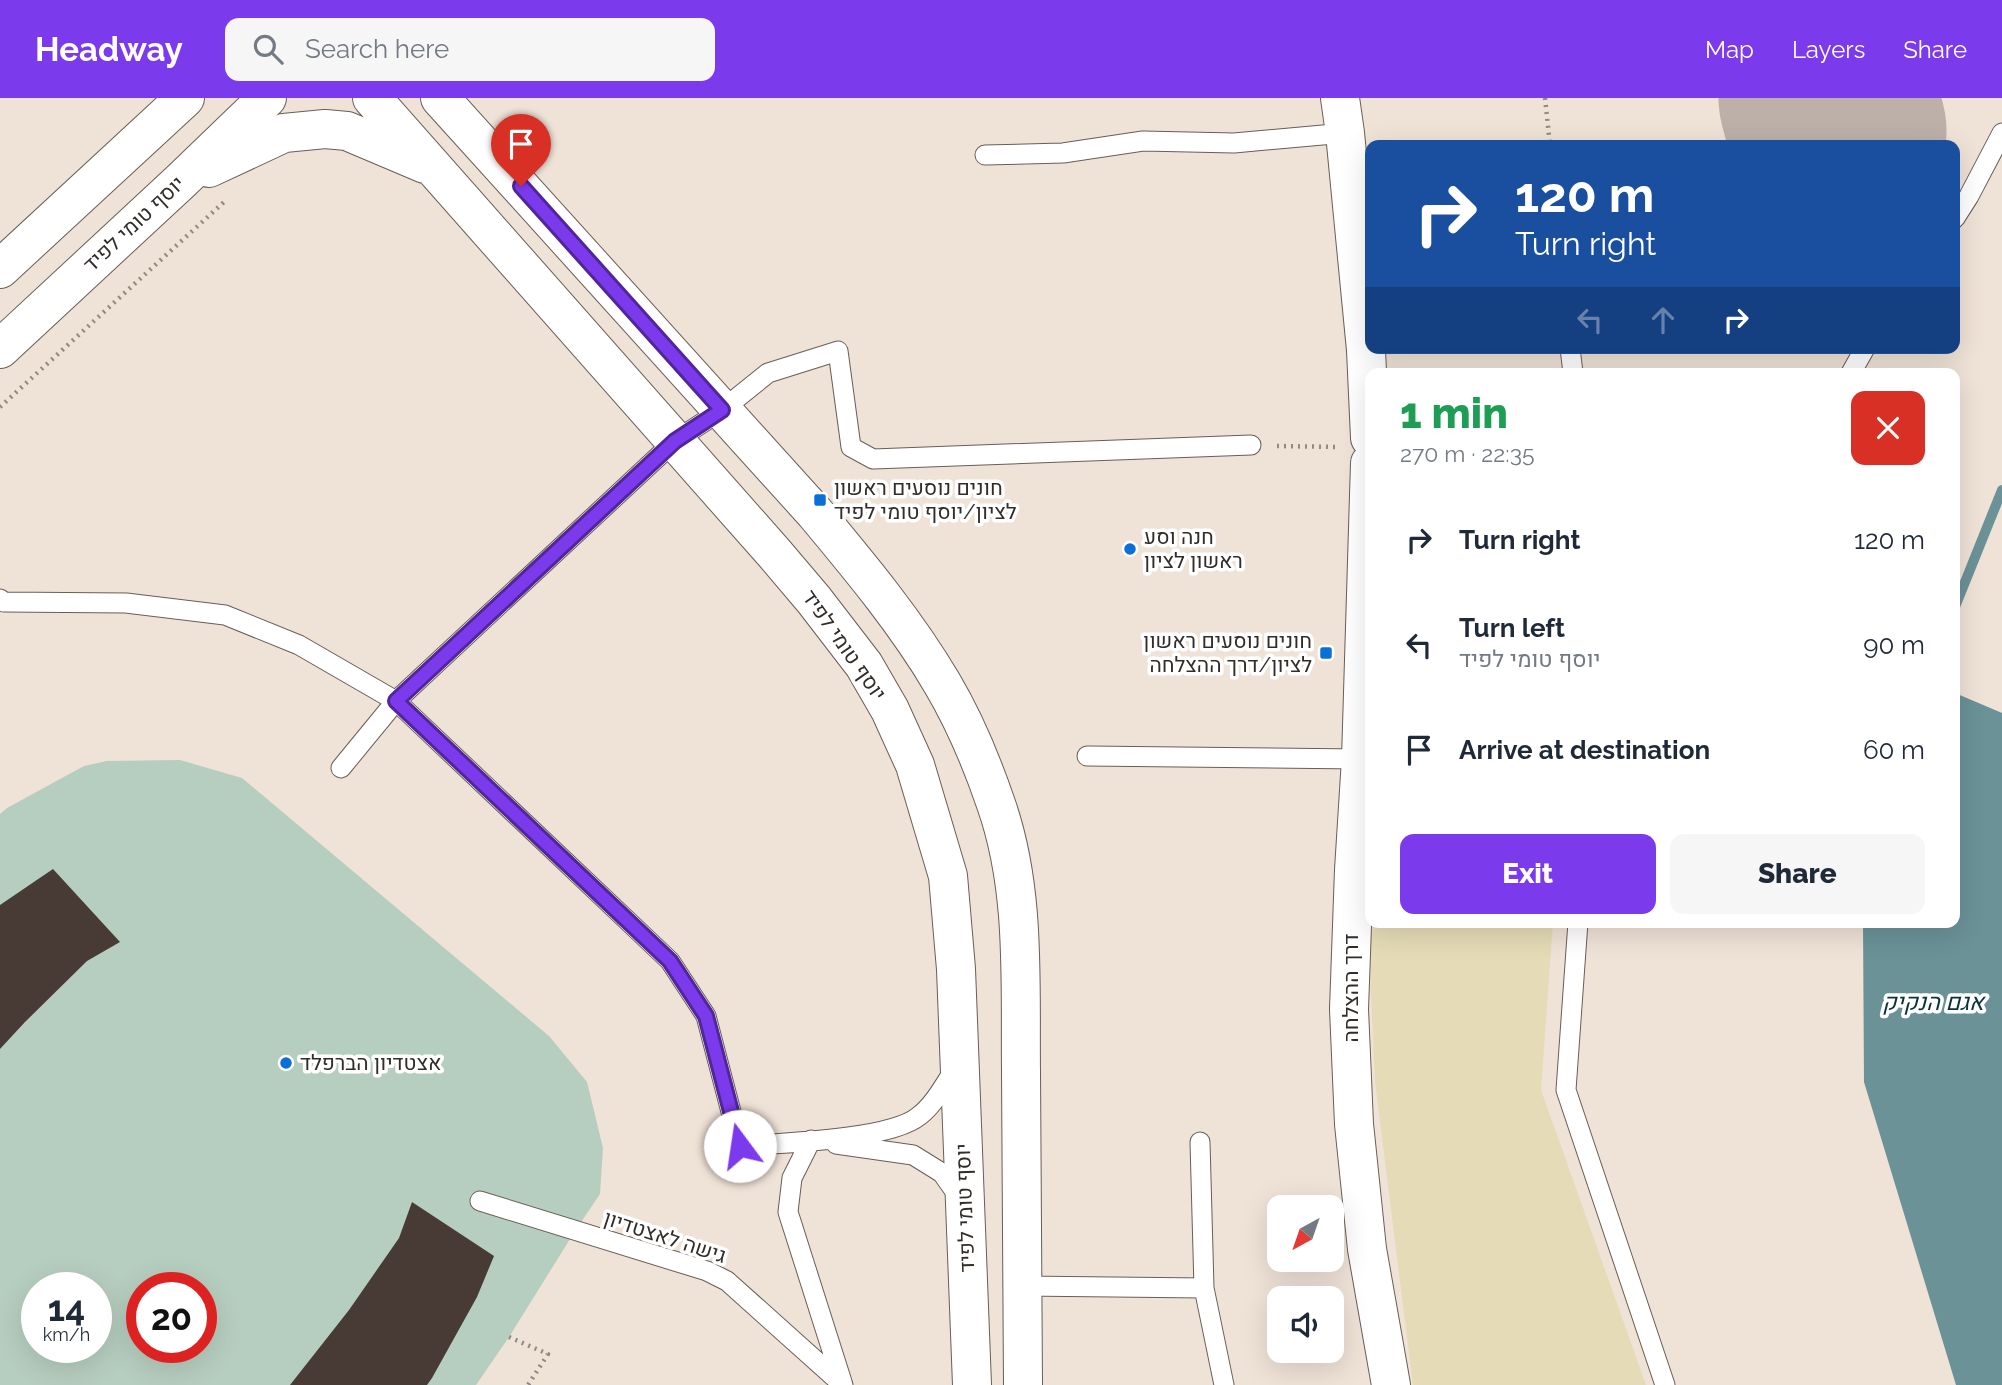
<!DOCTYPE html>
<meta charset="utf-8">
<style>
body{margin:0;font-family:Raleway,Heebo,sans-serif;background:#f6f6f7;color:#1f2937;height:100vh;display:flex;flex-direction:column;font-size:26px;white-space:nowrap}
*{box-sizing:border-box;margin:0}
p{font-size:23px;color:#747a83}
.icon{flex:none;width:38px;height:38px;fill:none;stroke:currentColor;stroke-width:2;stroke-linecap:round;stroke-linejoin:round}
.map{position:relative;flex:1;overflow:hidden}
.details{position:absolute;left:1365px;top:270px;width:595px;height:560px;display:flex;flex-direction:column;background:#fff;border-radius:14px;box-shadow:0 7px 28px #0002}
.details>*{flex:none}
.top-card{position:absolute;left:1365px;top:42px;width:595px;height:214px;border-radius:14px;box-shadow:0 7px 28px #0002;background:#1a4fa0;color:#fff;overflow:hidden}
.needle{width:46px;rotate:220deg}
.tools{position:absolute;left:1267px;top:1097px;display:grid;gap:14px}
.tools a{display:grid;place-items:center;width:77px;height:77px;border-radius:14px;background:#fff;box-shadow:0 7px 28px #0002;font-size:35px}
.speed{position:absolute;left:21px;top:1174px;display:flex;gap:14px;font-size:35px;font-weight:700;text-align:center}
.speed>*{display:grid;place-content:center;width:91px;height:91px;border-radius:50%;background:#fff;box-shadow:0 7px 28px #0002;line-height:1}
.speed small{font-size:18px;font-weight:400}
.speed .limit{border:10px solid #d22;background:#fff;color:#111}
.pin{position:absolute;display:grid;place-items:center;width:60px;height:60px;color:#fff;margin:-72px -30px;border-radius:50% 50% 50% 0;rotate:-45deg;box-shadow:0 0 7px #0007}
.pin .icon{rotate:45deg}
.me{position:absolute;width:77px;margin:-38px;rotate:346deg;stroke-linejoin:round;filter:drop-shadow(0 0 5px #0008)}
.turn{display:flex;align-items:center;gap:24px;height:147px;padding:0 35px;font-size:32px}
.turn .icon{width:91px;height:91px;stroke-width:2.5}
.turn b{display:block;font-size:49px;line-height:60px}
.lanes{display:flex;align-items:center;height:66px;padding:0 35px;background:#0003;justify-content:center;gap:35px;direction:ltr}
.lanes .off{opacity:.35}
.round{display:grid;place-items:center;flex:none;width:74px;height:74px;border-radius:14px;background:#f6f6f7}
.overview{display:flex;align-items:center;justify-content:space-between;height:119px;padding:0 35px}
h1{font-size:42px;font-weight:800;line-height:52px;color:#1e9e55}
.button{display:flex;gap:14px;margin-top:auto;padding:14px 35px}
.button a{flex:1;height:80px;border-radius:14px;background:#7c3aed;color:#fff;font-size:28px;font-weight:800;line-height:80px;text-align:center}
.button a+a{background:#f6f6f7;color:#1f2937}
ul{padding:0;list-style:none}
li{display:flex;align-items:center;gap:21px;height:105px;padding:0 35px}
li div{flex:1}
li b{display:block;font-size:26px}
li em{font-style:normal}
header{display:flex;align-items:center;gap:42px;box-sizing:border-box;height:98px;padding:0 35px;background:#7c3aed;color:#fff}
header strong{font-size:33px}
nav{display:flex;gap:38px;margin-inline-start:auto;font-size:24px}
.search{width:490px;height:63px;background:#f6f6f7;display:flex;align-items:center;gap:18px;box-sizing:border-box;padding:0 24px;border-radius:14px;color:#747a83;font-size:26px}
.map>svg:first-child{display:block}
.green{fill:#b6cebf;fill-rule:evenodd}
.sand{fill:#e5dbb6}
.water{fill:#6a9297}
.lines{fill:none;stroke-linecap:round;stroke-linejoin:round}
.stream{stroke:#6a9297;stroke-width:10}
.runway{stroke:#bcb0a8;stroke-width:219}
.building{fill:#483b35}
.service-casing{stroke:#695e54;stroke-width:21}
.tertiary-casing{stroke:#695e54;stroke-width:40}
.path{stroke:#928981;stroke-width:4.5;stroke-dasharray:2 5;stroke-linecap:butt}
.service{stroke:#fff;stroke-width:19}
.tertiary{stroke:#fff;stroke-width:38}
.route-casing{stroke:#51269a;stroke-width:18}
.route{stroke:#7c3aed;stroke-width:12}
.poi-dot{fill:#0b6fd8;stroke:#fff;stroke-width:2.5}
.labels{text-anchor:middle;stroke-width:7;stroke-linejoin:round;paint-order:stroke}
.street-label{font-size:21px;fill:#322d29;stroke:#fff}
.poi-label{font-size:21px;fill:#322d29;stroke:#fff;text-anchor:start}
.water-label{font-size:23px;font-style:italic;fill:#0a3338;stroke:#fff}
</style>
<header>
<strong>Headway</strong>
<div class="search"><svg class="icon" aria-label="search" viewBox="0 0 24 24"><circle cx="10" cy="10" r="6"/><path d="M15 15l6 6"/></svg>Search here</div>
<nav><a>Map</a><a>Layers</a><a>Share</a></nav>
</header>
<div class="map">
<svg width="2002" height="1287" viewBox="0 0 2002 1287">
<rect width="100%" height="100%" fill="#efe2d7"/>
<!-- green -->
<path class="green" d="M180,662L242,680L549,938L587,984L603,1050L600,1096L575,1133L509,1239L476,1287H0V716L7,710L84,668L107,663ZM37,1190H96V1250H37ZM142,1190H201V1250H142Z"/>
<!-- sand -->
<path class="sand" d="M1374,824H1553L1541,992L1646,1287H1413L1375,983L1369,854Z"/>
<!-- water -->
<path class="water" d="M1955,595L2002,615V1287H1956L1864,984L1863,824H1955Z"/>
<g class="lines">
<!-- stream -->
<path class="stream" d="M1955,509L2002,392"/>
<!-- runway -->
<path class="runway" d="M1828,0L1837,33"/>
</g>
<!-- building -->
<path class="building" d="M53,771L120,844L87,863L25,924L0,951V807Z
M412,1104L494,1158L477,1199L432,1280L427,1287H290L349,1212L399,1140Z"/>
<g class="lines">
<!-- service casing -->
<g class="service-casing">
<path id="service" d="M985,57L1063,55L1143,43L1234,45L1345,35
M1955,120L1969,98L2002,35
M1570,250L1573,275
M1851,275L1865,250
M0,501L4,504L126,505L225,517L299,547L396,603L670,863L706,918L740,1048C780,1045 890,1042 919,1018C934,1007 944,987 955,971
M1087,658L1361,661
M341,670L396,603L675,343L722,312L768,275L838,253L851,349L873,361L1251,347
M1578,824L1566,992L1665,1287
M811,1042L792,1080L788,1114L842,1284
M1200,1044L1204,1190L1224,1287
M836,1046L913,1057L942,1075L959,1099
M480,1103L707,1173L727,1183L843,1287
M1022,1188L1204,1190"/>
</g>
<!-- tertiary casing -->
<g class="tertiary-casing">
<path id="tertiary" d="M372,0L775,456L814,502L864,567L890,612L915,667L948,778L956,871L972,1287
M440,0L815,415C860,469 906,524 942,585C964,622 982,665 996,706C1026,791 1020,884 1021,974C1022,1078 1022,1183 1023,1287
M1340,0L1345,35L1366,252L1370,340
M209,70L284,35L325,31L347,33L425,66
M0,171L185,0
M0,251L182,82L267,0
M1370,365L1361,661L1354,772L1349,911L1354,1026L1367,1151L1391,1287"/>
</g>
<!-- path -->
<path class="path" d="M1545,0L1550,47
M0,309L224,104
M1277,348L1338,349
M509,1239L548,1256L528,1287"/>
<!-- service -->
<use href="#service" class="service"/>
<!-- tertiary -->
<use href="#tertiary" class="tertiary"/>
</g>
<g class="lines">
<!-- route casing -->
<g class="route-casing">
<path id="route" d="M521,88L722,312L675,343L396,603L670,863L706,918L740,1048"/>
</g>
<!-- route -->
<use href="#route" class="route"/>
</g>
<!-- markers -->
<g class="poi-dot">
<rect x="813" y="395" width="14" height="14" rx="3.5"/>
<circle cx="1130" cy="451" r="7"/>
<rect x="1319" y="548" width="14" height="14" rx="3.5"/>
<circle cx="286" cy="965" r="7"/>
</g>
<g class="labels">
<!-- street labels -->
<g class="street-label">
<text transform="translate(134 126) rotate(-43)" y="7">יוסף טומי לפיד</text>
<text transform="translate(844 547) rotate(55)" y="7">יוסף טומי לפיד</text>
<text transform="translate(1351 890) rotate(-90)" y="7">דרך ההצלחה</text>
<text transform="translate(965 1110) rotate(-92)" y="7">יוסף טומי לפיד</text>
<text transform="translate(665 1139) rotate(18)" y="7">גישה לאצטדיון</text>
</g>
<!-- poi labels -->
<g class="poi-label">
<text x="834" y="397">חונים נוסעים ראשון<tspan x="834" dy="24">לציון/יוסף טומי לפיד</tspan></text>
<text x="1144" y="446">חנה וסע<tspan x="1144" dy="24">ראשון לציון</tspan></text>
<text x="1312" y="550" text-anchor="end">חונים נוסעים ראשון<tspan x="1312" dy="24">לציון/דרך ההצלחה</tspan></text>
<text x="300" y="972">אצטדיון הברפלד</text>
</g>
<!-- water labels -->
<g class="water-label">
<text x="1933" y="912">אגם הנקיק</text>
</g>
</g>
</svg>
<div class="tools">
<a><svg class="needle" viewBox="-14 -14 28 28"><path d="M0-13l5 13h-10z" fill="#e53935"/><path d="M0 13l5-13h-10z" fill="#747a83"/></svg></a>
<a><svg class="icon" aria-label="sound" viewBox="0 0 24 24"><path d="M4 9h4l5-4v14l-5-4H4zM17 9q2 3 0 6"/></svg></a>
</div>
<div class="speed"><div>14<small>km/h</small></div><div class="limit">20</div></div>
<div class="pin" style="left:521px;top:88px;background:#d93025"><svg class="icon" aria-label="arrive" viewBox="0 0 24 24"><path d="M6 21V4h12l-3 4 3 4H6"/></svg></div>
<svg class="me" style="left:740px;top:1048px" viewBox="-20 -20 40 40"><circle r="19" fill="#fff"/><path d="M0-13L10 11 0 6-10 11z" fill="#7c3aed"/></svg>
<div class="top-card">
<div class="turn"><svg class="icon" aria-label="right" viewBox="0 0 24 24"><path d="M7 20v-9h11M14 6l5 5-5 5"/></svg><div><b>120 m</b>Turn right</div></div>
<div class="lanes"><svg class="icon off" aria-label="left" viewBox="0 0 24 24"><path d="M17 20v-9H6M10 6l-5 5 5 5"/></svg><svg class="icon off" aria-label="ahead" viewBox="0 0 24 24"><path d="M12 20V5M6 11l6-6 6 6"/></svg><svg class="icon" aria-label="right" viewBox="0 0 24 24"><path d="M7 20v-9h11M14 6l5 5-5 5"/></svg></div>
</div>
<section class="details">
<div class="overview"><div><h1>1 min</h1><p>270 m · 22:35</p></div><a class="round" style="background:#d93025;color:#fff"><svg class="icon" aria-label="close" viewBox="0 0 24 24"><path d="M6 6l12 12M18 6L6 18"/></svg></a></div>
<ul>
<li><svg class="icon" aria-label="right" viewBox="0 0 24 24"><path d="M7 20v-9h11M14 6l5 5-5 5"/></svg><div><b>Turn right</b></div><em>120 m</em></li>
<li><svg class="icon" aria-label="left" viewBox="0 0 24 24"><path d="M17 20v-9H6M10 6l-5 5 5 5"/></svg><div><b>Turn left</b><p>יוסף טומי לפיד</p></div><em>90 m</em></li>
<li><svg class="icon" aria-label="arrive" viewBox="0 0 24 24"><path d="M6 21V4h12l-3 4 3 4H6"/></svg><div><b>Arrive at destination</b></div><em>60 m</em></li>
</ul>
<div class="button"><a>Exit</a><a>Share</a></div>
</section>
</div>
